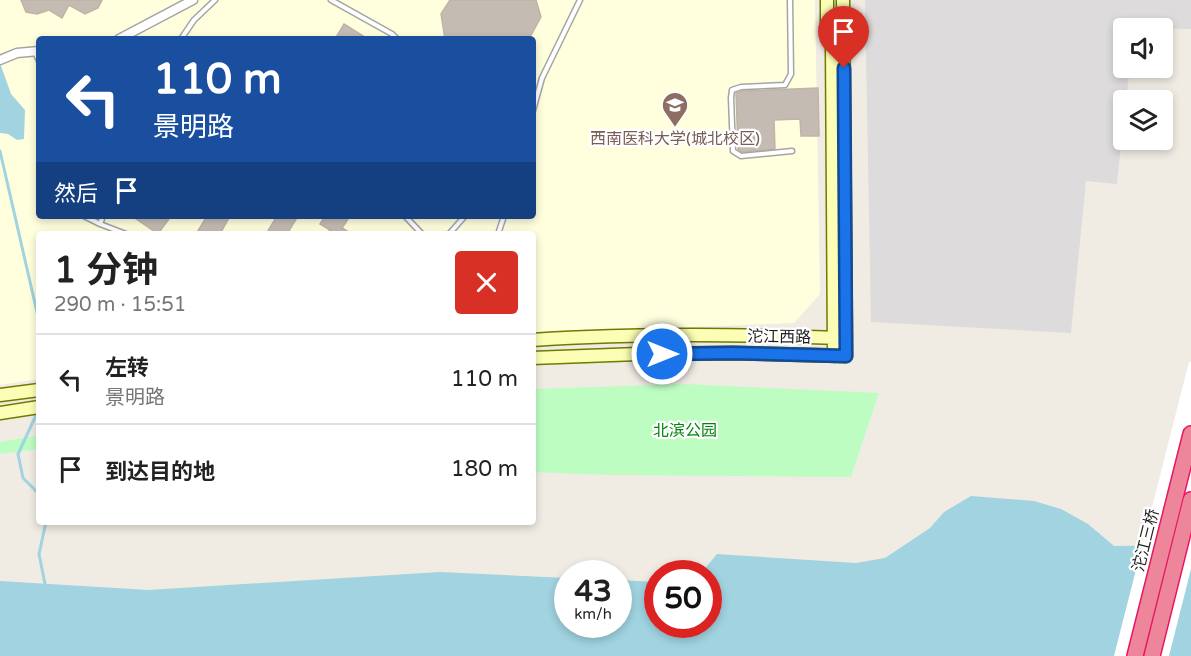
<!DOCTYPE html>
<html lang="zh">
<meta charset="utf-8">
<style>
body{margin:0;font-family:"Varela Round","Noto Sans SC",sans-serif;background:#f6f6f6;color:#222;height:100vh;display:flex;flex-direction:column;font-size:22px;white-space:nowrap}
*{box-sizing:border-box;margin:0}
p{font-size:20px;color:#767676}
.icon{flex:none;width:33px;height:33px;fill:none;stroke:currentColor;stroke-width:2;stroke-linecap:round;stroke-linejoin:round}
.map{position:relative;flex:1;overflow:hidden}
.drawer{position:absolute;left:36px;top:231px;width:500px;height:294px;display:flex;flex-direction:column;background:#fff;border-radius:6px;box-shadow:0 3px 9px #0003}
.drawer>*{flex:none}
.hud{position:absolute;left:36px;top:36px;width:500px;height:183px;border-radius:6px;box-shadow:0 3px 9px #0003;background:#1a4fa0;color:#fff;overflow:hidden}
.buttons{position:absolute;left:1113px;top:18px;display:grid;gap:12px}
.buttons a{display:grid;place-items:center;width:60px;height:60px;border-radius:6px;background:#fff;box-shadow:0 3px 9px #0003;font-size:30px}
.speed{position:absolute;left:554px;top:560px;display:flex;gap:12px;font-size:30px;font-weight:700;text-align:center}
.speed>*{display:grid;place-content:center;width:78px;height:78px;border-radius:50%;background:#fff;box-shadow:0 3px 9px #0003;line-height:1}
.speed small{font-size:15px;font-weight:400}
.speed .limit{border:9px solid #d22;background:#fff;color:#111}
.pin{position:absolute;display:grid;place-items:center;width:51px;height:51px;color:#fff;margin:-62px -26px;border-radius:50% 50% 50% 0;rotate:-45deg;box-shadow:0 0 6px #0007}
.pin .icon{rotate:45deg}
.me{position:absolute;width:66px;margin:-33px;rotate:90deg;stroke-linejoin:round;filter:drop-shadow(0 0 4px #0008)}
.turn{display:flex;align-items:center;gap:21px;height:126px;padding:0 18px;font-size:27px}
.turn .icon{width:78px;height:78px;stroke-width:2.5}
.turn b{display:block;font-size:42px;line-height:51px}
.then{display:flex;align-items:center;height:57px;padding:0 18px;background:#0003;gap:12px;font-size:22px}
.round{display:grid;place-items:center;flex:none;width:63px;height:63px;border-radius:6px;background:#f6f6f6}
.head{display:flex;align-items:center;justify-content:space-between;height:102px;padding:0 18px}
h1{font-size:36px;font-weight:700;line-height:45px}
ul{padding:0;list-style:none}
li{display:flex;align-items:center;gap:18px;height:90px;padding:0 18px;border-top:2px solid #e0e0e0}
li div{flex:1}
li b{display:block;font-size:22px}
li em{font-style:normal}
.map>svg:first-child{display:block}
.residential{fill:#dddbdb}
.education{fill:#ffffde;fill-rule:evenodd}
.park{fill:#bdfdc2}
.water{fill:#a1d3e1}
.pier{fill:#fff}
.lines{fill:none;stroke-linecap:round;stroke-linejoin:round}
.stream{stroke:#a1d3e1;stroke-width:3}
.building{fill:#c4bbb3;stroke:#c3b2a5;stroke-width:1.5}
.lane-casing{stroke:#a5a5a5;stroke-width:7}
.street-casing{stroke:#a5a5a5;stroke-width:11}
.secondary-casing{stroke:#6f7b00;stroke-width:15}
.highway-casing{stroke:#e81761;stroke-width:18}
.lane{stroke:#fff;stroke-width:4}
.street{stroke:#fff;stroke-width:8}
.secondary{stroke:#fbfeb4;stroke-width:12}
.highway{stroke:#ed869a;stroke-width:15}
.route-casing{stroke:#114b97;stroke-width:15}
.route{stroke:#1a73e8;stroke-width:10}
.labels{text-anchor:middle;stroke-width:4.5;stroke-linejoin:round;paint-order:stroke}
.education-label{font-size:16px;fill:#785e54;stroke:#fff}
.street-label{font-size:16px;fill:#1e1e1e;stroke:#fff}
.park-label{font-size:16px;fill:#03850d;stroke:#fff}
</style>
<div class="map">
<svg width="1191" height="656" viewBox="0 0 1191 656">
<rect width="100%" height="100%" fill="#f0ece4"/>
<!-- residential -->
<path class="residential" d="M865,0H1191V29L1124,28V68H1130L1126,100H1124L1123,124L1117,184L1086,181L1071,333L871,322Z"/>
<!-- education -->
<path class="education" d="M0,0H815L820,294L794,323L533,333L532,234H39V379L0,385ZM39,39H532V216H39Z"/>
<!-- park -->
<path class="park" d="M685,384L879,393L851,477L608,475L533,472V389Z
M39,435V449L0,454V442Z"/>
<!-- water -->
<path class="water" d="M0,63L11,94L25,110L24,139L17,140L8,134L0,133Z
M971,496L1034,501L1061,509L1088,524L1114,546L1191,545V656H0V581L148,590L440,572L567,578V624H618V580L657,582V624H708V573H701L717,554L856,563L885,558L930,528L944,512Z"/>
<!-- pier -->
<path class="pier" d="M1189,362H1191V569L1169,656H1114Z"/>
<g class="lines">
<!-- stream -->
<path class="stream" d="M0,151L39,321
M38,411L18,454L23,478L39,494
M45,584L39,554L46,522"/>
</g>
<!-- building -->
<path class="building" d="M21,0H102L98,8L85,14L69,5L62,18L49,10L37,14L26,12Z
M450,0H536L541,17L529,39H445L441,14Z
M344,24L368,39H335Z
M818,88L819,136H801L800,119L774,120L775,149L742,152L738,149L736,93L742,91Z
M132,216H171L158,234Z
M207,216H230L220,234H196Z
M277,216H298L287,234H266Z
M325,216H350L342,228L352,234H327L330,230L320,224Z"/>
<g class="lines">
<!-- lane casing -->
<g class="lane-casing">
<path id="lane" d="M331,0L392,34L397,39
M790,0L791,74L785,85L741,87L732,90L731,98L733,151L741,156L792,151
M181,39L194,20L215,0
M35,52L39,61
M532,114L542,78L580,0
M84,216L100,224L126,234
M405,216L422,234
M100,224L103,216
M449,234L465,216
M498,234L504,216"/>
</g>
<!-- street casing -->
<g class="street-casing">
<path id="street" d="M119,39L193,0
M0,60L17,53L39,51"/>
</g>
<!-- secondary casing -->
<g class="secondary-casing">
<path id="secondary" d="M827,0V26L832,45L834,356
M532,340C635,333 738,334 840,338
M532,358L638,354L733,353L846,356L843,0
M0,395L39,390
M0,413L39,407"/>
</g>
<!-- highway casing -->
<g class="highway-casing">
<path id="highway" d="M1135,656L1191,434
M1152,656L1191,500"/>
</g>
<!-- lane -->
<use href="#lane" class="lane"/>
<!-- street -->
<use href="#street" class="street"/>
<!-- secondary -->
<use href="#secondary" class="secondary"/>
<!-- highway -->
<use href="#highway" class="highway"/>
</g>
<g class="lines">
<!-- route casing -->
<g class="route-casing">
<path id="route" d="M662,354L733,353L846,356L844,68"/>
</g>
<!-- route -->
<use href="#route" class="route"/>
</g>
<!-- icons -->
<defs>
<g id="university-pin" transform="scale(1.35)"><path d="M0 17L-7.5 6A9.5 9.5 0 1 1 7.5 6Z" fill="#8d6e63" stroke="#fff"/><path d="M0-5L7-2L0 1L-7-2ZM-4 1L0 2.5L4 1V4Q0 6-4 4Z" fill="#fff"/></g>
</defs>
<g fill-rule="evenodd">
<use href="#university-pin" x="675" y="105"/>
</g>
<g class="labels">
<!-- education labels -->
<g class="education-label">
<text x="675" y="144">西南医科大学(城北校区)</text>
</g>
<!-- street labels -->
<g class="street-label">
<text transform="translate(779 336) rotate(1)" y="6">沱江西路</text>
<text transform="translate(1145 540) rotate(-76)" y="6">沱江三桥</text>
</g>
<!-- park labels -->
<g class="park-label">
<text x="685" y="436">北滨公园</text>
</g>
</g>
</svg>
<div class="buttons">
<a><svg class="icon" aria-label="sound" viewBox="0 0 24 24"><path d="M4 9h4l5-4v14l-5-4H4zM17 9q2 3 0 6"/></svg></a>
<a><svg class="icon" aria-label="layers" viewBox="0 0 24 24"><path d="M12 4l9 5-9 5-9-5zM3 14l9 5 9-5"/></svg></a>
</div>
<div class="speed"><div>43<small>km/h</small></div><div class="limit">50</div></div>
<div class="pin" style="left:844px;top:68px;background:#d93025"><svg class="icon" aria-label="arrive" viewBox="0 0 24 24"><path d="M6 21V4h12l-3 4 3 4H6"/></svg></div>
<svg class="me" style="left:662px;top:354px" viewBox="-20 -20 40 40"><circle r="17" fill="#1a73e8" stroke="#fff" stroke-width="3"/><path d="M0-11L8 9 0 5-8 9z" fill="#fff"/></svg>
<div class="hud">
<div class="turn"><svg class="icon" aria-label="left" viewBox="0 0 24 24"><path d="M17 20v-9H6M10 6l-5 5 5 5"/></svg><div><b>110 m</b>景明路</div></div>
<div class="then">然后<svg class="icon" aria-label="arrive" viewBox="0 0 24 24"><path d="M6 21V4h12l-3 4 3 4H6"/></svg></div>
</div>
<section class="drawer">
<div class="head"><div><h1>1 分钟</h1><p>290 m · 15:51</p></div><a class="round" style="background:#d93025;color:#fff"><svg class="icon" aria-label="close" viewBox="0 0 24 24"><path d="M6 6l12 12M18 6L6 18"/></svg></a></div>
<ul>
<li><svg class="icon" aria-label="left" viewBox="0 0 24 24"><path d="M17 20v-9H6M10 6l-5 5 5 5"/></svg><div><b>左转</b><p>景明路</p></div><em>110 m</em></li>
<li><svg class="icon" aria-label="arrive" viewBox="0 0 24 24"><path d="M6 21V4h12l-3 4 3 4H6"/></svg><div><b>到达目的地</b></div><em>180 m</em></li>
</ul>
</section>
</div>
